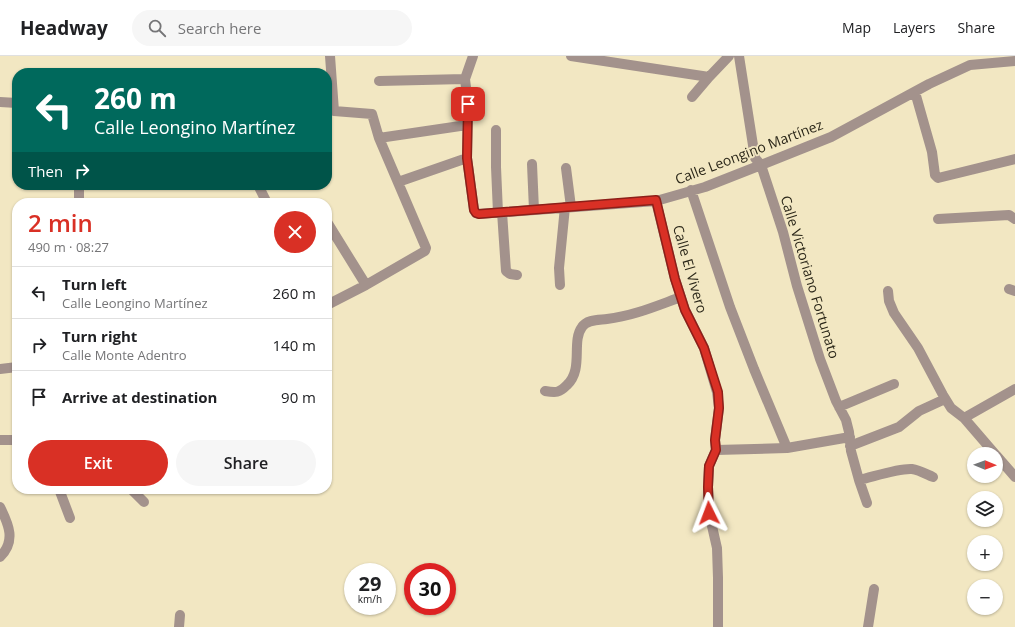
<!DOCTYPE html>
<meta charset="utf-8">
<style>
body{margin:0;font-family:"Open Sans",sans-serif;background:#f6f6f6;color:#202124;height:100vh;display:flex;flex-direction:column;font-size:15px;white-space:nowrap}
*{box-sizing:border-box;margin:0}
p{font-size:13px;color:#757577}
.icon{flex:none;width:22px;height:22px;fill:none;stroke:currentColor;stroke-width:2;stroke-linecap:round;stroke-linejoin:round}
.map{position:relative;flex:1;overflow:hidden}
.panel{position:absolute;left:12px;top:142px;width:320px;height:296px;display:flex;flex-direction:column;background:#fff;border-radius:16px;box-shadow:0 1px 3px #0004}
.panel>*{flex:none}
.hud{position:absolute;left:12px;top:12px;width:320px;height:122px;border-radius:16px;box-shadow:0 1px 3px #0004;background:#00695c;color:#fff;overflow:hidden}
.needle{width:26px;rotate:91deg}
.tools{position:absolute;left:967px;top:391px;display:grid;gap:8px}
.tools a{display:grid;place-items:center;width:36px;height:36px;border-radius:50%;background:#fff;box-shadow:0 1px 3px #0004;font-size:20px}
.speed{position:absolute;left:344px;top:507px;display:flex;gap:8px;font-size:20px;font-weight:700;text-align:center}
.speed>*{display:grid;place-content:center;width:52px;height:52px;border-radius:50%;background:#fff;box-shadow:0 1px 3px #0004;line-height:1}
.speed small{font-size:10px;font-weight:400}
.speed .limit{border:6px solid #d22;background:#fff;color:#111}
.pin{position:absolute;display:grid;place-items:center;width:34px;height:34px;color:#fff;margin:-17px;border-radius:8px;box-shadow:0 2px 6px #0006}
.me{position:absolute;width:44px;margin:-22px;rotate:357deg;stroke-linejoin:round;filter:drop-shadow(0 0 3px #0008)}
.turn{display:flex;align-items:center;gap:14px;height:84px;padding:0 16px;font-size:18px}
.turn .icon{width:52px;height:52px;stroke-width:2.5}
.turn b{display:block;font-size:28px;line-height:34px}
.then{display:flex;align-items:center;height:38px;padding:0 16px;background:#0003;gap:8px;font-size:15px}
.round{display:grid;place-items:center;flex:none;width:42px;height:42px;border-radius:21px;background:#f6f6f6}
.headline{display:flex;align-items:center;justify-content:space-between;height:68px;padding:0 16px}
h1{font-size:24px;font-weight:600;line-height:30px;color:#d93025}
.primary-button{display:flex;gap:8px;margin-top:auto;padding:8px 16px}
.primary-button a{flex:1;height:46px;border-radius:24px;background:#d93025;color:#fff;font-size:16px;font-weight:600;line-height:46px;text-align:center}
.primary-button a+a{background:#f6f6f6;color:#202124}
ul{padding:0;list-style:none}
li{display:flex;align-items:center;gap:12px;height:52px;padding:0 16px;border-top:1px solid #e0e0e0}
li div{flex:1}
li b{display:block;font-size:15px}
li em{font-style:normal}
header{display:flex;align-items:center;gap:24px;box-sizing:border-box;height:56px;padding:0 20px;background:#fff;border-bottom:1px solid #e0e0e0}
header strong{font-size:19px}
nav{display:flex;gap:22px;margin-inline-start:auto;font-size:14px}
.search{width:280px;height:36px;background:#f6f6f6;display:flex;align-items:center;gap:10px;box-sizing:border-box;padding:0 14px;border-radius:22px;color:#757577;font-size:15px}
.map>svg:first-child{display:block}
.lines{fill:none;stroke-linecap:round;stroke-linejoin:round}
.minor{stroke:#a3928c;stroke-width:10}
.route-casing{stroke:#8d1f18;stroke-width:10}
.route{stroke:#d93025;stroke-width:7}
.labels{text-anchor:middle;stroke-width:3.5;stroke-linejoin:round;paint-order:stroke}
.street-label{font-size:14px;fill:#2b2719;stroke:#f2e7c2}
</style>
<header>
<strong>Headway</strong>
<div class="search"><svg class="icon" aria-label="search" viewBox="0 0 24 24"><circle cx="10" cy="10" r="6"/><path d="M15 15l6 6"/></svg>Search here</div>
<nav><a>Map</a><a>Layers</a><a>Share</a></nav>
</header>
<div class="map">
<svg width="1015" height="571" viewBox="0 0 1015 571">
<rect width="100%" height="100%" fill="#f2e7c2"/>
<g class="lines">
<!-- minor -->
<path class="minor" d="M473,0L465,23L468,48L467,102L474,154L476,157L479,158L656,145L705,131L761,109L831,81L929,28L970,9L1015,5
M571,0L709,21L729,0
M739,0L755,102L761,109L783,176L797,230L820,303L836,345L846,364L849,376L851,395L859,424L867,447
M379,25L465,23
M915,36L932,96L935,119L938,122L1015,103
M692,41L709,21
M0,46L17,47
M496,74V111L498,157
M379,82L467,69
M532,108L534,154
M566,112L571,151
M398,126L467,102
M258,129L267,147
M691,134L730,251L754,313L787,392
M656,145L675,223L685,254L704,292L717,336L719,352L715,384L716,394L709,410L708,431L709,457L717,492L718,522V571
M79,147V129
M502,156L506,215L510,218L517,219
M938,163L1009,159L1015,163
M327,166L366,229
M560,229L559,212L565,151
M1009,233L1015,235
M888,235L889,245L894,257L918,292L943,339L951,352L964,362L995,398
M327,249L366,229L425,195L426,192L379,82L372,58L334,55L330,0
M0,313L17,311
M545,335C556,337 559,337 567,329C584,313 571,286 582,271C587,263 599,264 607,263C633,260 656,250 681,241
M839,351L894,328
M964,362L1015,333
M0,384H17
M850,390L899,371L919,355L945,343
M716,394L787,392L850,381
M996,399L1015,421
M859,424C873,421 898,412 912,413C919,414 926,418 933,421
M59,433L70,462
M131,433L144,446
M0,451C9,469 16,485 0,501
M179,571L180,559
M868,571L874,533"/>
</g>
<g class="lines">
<!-- route casing -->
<g class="route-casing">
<path id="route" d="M468,48L467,102L474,154L476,157L479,158L656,144L675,223L685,254L704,292L718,336L719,352L715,384L716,394L709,410L708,431L709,457"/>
</g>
<!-- route -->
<use href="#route" class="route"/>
</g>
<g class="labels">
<!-- street labels -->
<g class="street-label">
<text transform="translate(749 96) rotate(-21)" y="5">Calle Leongino Martínez</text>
<text transform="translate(690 213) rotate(74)" y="5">Calle El Vivero</text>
<text transform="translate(810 221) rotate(73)" y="5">Calle Victoriano Fortunato</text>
</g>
</g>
</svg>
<div class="tools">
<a><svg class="needle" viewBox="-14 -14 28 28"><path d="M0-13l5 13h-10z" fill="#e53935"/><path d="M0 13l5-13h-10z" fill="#757577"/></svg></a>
<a><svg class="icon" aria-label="layers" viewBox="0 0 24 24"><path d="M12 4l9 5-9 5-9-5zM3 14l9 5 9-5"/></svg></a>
<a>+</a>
<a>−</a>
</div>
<div class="speed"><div>29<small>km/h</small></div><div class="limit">30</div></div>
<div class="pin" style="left:468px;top:48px;background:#d93025"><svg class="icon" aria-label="arrive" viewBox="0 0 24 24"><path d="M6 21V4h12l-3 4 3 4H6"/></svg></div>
<svg class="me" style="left:709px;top:457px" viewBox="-20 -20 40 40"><path d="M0-17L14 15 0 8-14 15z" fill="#d93025" stroke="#fff" stroke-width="4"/></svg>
<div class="hud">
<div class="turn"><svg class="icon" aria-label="left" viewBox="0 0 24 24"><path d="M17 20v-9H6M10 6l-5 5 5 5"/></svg><div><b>260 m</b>Calle Leongino Martínez</div></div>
<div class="then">Then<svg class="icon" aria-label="right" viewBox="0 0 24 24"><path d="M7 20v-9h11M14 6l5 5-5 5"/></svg></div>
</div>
<section class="panel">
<div class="headline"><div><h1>2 min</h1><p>490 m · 08:27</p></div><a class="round" style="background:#d93025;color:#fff"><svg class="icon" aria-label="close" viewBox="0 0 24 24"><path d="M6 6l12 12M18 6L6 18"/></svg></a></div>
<ul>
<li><svg class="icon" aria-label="left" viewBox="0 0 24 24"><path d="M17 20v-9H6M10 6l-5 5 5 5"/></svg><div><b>Turn left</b><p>Calle Leongino Martínez</p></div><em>260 m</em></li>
<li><svg class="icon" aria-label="right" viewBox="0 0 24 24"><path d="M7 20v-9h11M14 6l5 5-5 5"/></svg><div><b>Turn right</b><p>Calle Monte Adentro</p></div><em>140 m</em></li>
<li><svg class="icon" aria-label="arrive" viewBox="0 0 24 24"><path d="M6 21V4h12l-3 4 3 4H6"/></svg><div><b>Arrive at destination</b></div><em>90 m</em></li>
</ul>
<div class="primary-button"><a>Exit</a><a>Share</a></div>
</section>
</div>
